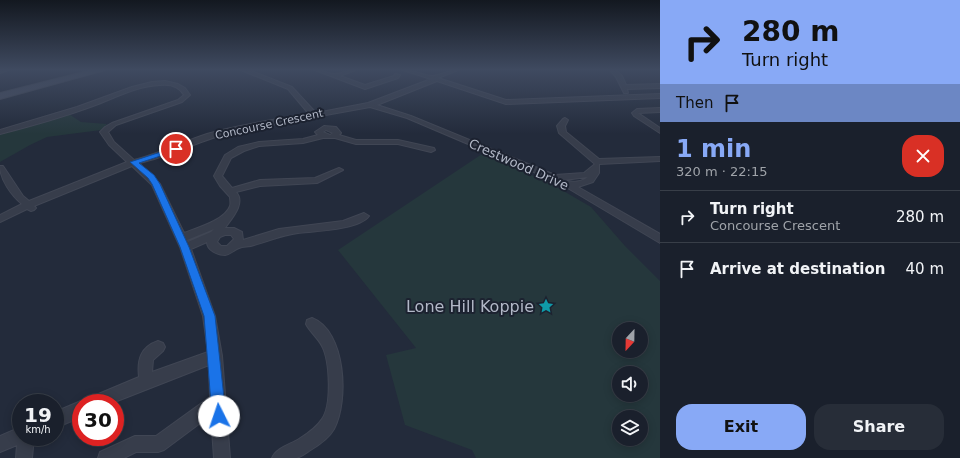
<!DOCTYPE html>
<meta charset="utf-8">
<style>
body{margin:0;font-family:"DejaVu Sans",sans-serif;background:#272d38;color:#f1f3f6;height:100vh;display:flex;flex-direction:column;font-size:15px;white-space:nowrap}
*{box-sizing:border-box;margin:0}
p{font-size:13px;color:#9fa3a9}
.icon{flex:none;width:22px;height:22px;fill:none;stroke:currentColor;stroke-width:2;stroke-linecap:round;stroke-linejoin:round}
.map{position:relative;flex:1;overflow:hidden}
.details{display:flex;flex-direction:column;background:#1a202c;width:300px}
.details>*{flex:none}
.top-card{background:#88a9f6;color:#111;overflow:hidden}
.needle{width:26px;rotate:202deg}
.controls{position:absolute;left:612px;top:322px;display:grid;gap:8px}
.controls a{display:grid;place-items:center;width:36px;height:36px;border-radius:50%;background:#1a202c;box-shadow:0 2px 10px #0003,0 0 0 1px #383e48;font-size:20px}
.speed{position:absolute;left:12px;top:394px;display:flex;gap:8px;font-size:20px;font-weight:700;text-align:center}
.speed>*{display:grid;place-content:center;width:52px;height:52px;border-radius:50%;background:#1a202c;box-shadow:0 2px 10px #0003,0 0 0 1px #383e48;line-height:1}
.speed small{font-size:10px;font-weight:400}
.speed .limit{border:6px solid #d22;background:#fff;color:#111}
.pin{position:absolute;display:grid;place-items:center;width:34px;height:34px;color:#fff;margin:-17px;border:2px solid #fff;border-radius:50%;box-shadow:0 1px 4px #0007}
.me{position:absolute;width:44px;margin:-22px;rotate:356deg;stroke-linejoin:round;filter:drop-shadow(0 0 3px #0008)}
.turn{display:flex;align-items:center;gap:14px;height:84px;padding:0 16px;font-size:18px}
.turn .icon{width:52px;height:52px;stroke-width:2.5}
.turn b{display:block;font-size:28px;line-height:34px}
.then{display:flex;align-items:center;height:38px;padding:0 16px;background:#0003;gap:8px;font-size:15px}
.round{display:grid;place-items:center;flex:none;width:42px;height:42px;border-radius:16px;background:#272d38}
.head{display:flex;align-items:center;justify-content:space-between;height:68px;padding:0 16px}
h1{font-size:24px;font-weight:600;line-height:30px;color:#88a9f6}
.cta{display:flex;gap:8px;margin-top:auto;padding:8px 16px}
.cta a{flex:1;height:46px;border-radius:16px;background:#88a9f6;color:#111;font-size:16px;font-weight:600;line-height:46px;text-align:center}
.cta a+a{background:#272d38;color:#f1f3f6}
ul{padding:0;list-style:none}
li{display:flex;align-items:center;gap:12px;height:52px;padding:0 16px;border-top:1px solid #383e48}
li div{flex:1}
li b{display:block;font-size:15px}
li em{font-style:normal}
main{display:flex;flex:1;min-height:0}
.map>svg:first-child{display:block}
.green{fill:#25373c;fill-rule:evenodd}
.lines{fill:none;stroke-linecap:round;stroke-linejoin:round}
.minor-casing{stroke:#404654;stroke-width:2}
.secondary-casing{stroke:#404654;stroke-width:2}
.minor{fill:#373d4b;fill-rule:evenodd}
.secondary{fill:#454c5e;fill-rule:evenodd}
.route{fill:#1a73e8;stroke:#114b97}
.labels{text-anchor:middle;stroke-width:4;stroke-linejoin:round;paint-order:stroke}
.far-street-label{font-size:11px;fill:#b2b8c7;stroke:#1c2230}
.street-label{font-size:13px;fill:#b2b8c7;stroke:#1c2230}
.near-poi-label{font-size:16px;fill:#b2b8c7;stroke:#1c2230;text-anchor:end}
</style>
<main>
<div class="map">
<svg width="660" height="458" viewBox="0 0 660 458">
<rect width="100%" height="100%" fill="#232b3b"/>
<!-- green -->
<path class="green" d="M69,114L81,122L107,124L101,130L47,137L30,145L0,162V134Z
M482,154L548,182L591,207L625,246L660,281V458H476L472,450L405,425L386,355L416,348L338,250ZM619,329H641V351H619ZM619,373H641V395H619ZM619,417H641V439H619Z"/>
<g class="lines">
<!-- minor casing -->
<g class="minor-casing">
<path id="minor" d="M0,70H8L0,73Z
M241,70H249L292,87L316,113L368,103L431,79L403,70C414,70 422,75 432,76C439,76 449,70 458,70L438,78L506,100L660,94V98L506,104L437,81L377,105L411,116L555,175L584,173L595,164L559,133L557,126L563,119L565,118L568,120L565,126L566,132L599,159L660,157V161L599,164V173L593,182L578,187L660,234V243L566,187L534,172L407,118L370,107L232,132C201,140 171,156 139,163L160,184L184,233C197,228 225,220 230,206C231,204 230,199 230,197L220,186L214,176L225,155L238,147L259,142L303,139L318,135L315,132L324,126L336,127L341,133L339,135L356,140H398L434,148L435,150L431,152L398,144H356L335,138H323L303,143L259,146L244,151L231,158L222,176L232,188L260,180L315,178L339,168L343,170L317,183L260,186L236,192C246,203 232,218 225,228H234L242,232L243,240L279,229L343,221L364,213L369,216C359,230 314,231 298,233C282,235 269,241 254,245C249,247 243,246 239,248C234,250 231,254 225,255C217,255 207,250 207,242L191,249L215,316L222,356L230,458H214L211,415L164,450L158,452H136L124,458H98L100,452L135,436H156L210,397L209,365L112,403H86L89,398L139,377C137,359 141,347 158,341L163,343L165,347L163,351L153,360L152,372L208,352L203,316L180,247L152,185L132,166L34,206L36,208L34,210L31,211L27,209L0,222V215L22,204C11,195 0,179 0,166H3L23,196L29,201L127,162L109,145L100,132L105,127L112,123L178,100L184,95C179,86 169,84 160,85C136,86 115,98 93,106C63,117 31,126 0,134V130L77,107L132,87L152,82L165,81L178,84L185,88L190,95L182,102L116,125L108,132L114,142L134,160C159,154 182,142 207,134C240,124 275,120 309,114L288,89ZM326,130L333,133L330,135L323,132ZM588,177C582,182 572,183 564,180ZM214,229L211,232L188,242L187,240ZM225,235H231L234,239L227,246H221L217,242L220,237Z
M315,70C322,70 329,74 335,74C342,74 348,70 355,70L340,76L365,85L394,76L395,74L400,75L398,78L365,89Z
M610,70H616L622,76L626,85L660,84V88L627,89L628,93H624L616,77Z
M660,108V112L638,113L660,128V133L634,116L632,113L637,109Z
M312,318C346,331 349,401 334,429C329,438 319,445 309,451C306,453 301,457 296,458C288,458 279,458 272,458C276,448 289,445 299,439C307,434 316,428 322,419C332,405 330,361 322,346C318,338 310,332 306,324L307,320Z
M81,401L85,403H81V417L55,428V412Z
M21,427V437H34L32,458H16L17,445L0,452V436Z"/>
</g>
<!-- secondary casing -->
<g class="secondary-casing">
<path id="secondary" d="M92,70H105L0,99V93Z"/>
</g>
<!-- minor -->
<use href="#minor" class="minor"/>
<!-- secondary -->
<use href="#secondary" class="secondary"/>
</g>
<!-- sky -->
<linearGradient id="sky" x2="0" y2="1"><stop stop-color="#131820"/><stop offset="0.52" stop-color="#3f4a60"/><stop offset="1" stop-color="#3f4a60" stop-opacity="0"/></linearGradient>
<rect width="660" height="134" fill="url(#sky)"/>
<!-- route -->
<path class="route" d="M176,147L179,148V150L139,163L154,175L160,184L189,247L215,316L226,416L224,421L219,423L214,421L212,416L204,316L180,247L152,184L148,178L130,162Z"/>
<!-- icons -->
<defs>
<g id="sight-bare" transform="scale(1.2)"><path d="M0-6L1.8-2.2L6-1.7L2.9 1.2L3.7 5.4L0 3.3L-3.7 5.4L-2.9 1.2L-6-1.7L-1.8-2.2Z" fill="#0f9aa8" stroke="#1c2230" stroke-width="2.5" paint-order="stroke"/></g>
</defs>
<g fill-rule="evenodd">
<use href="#sight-bare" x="546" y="306"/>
</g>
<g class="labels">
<!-- far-street labels -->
<g class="far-street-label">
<text transform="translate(269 124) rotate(-12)" y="4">Concourse Crescent</text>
</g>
<!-- street labels -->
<g class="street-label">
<text transform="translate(519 164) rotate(24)" y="5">Crestwood Drive</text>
</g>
<!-- near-poi labels -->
<g class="near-poi-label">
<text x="534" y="312">Lone Hill Koppie</text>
</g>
</g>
</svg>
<div class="controls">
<a><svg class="needle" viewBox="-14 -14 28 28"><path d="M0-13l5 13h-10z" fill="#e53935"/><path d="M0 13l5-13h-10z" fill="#9fa3a9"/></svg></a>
<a><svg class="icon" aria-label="sound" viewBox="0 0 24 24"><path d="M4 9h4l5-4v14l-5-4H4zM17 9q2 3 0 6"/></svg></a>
<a><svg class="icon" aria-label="layers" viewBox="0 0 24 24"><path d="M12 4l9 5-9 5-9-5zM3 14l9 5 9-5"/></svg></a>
</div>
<div class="speed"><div>19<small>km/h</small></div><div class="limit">30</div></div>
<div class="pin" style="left:176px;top:149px;background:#d93025"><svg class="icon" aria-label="arrive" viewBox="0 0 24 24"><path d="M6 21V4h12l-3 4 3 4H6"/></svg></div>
<svg class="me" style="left:219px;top:416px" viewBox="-20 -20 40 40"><circle r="19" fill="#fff"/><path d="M0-13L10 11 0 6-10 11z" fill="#1a73e8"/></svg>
</div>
<section class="details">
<div class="top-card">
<div class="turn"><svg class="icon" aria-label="right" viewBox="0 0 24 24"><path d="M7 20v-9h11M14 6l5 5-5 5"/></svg><div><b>280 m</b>Turn right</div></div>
<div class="then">Then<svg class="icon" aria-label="arrive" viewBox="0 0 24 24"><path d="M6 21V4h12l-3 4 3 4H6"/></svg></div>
</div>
<div class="head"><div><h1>1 min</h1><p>320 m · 22:15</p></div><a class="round" style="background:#d93025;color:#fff"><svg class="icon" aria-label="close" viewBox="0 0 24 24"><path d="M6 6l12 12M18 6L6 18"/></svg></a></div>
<ul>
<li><svg class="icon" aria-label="right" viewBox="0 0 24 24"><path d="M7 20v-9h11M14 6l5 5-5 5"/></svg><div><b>Turn right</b><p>Concourse Crescent</p></div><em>280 m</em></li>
<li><svg class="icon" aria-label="arrive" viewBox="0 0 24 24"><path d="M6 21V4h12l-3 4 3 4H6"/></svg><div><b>Arrive at destination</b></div><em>40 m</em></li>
</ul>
<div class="cta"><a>Exit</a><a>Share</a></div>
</section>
</main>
